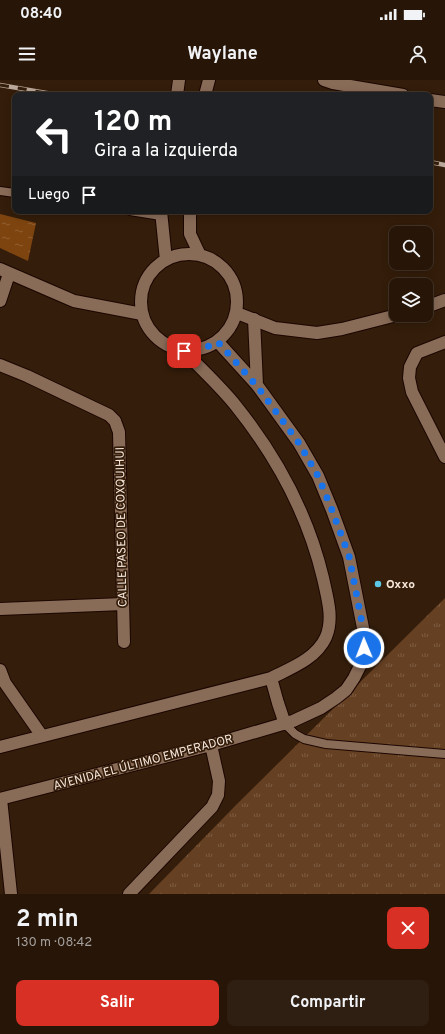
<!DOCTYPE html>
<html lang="es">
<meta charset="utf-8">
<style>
body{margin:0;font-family:Overpass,sans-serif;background:#2f1f12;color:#f1f3f6;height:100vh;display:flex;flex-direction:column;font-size:15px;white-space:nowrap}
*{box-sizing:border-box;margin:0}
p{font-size:13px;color:#a49f9c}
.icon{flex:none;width:22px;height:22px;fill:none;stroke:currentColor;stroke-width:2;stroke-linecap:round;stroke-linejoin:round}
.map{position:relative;height:814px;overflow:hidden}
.details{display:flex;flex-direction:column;background:#271608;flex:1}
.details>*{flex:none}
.top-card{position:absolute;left:12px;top:12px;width:421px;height:122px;border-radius:8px;box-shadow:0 2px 10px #0003,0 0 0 1px #433529;background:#202124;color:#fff;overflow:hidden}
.buttons{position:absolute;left:389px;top:146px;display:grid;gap:8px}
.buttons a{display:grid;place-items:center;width:44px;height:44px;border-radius:8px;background:#271608;box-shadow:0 2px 10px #0003,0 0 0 1px #433529;font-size:20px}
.pin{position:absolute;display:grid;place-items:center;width:34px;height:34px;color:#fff;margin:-17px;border-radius:8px;box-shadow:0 2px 6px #0006}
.me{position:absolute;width:44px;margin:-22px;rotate:359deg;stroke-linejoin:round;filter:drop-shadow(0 0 3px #0008)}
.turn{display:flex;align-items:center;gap:14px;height:84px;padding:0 16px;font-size:18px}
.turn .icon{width:52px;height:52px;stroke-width:2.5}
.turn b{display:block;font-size:28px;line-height:34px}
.then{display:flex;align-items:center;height:38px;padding:0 16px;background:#0003;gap:8px;font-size:15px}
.round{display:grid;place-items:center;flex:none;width:42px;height:42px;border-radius:8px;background:#2f1f12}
.headline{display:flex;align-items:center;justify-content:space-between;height:68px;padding:0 16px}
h1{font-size:24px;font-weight:700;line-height:30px}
.button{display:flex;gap:8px;margin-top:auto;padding:8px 16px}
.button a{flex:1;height:46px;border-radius:8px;background:#d93025;color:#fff;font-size:16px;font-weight:700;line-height:46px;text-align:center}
.button a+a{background:#2f1f12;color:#f1f3f6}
.status{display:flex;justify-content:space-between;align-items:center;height:28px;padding:0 20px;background:#271608;direction:ltr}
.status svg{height:11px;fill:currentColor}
header{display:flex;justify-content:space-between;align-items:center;height:52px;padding:0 16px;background:#271608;font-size:18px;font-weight:700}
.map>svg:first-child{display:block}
.grass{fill:url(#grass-tufts)}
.water{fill:url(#water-ripples)}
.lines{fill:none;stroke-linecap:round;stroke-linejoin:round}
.lane-casing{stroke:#1b0600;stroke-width:10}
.street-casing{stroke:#1b0600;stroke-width:14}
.secondary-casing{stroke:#1b0600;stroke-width:14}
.lane{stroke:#896c58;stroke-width:8}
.street{stroke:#896c58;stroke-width:12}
.secondary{stroke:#896c58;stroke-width:12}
.rail-casing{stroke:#baa89a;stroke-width:4.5}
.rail{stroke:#341d0a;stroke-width:3;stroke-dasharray:9;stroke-linecap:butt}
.route{stroke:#1a73e8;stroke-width:7;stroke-dasharray:0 12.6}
.poi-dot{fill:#5dc7e8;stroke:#341d0a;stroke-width:1.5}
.labels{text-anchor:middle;stroke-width:3.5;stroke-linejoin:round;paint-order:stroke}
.street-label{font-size:12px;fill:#f8e8dc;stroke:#341d0a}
.poi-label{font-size:12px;font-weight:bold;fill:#f8e8dc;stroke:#341d0a;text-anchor:start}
</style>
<div class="status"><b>08:40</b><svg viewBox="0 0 49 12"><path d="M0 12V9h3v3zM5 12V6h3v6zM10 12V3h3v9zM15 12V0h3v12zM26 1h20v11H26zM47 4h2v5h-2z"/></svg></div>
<header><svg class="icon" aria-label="menu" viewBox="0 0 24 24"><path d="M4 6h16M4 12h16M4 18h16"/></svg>Waylane<svg class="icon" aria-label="person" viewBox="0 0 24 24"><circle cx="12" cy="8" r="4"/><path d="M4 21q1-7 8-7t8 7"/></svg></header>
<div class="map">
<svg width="445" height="814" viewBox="0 0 445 814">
<defs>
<pattern id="grass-tufts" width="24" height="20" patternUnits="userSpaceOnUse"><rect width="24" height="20" fill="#664022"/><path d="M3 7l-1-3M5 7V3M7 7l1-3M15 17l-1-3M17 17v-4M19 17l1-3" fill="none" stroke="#7d5c42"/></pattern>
<pattern id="water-ripples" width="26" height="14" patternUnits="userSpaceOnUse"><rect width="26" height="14" fill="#7d440f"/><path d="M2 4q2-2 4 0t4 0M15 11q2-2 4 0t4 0" fill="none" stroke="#905f31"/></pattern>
</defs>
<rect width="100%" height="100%" fill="#341d0a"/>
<!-- grass -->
<path class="grass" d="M445,518V814H149L236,725Z"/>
<!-- water -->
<path class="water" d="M0,134L36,143L28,181L0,168Z"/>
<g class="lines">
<!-- lane casing -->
<g class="lane-casing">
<path id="lane" d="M0,111L15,113
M130,131L161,136
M285,644L295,654L304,659L326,664L445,674"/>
</g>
<!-- street casing -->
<g class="street-casing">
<path id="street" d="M324,0L333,3L403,15
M430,20L445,22
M0,189L74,221L142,234
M0,221L9,194
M426,227L445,220
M237,233L275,248L317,253L342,249L397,235
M445,262L417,273L410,287L409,298L412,312L445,377
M0,285L27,296L109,335L115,341L119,352L124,562
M0,529L123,524
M0,590L5,603L42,656
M1,719L11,814"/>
</g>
<!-- secondary casing -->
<g class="secondary-casing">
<path id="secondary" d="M177,15L179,0
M205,15L209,0
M161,131L166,180
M190,131V154L199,173
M141 222a48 48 0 1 1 96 0a48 48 0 1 1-96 0Z
M254,239L257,305
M271,598L278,623L285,644
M0,667L271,598C291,588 316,579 326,557C334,538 327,517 323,498C308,435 276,376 236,326C220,306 201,289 184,271
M0,719L211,665L293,641L321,628L336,618L346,610L354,598L361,584L364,568L363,548L349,477L332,430L318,396L299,363L257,305L218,262
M129,814L212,727L218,715L219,701L211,665"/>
</g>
<!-- lane -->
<use href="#lane" class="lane"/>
<!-- street -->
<use href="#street" class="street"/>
<!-- secondary -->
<use href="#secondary" class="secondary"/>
<!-- rail casing -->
<g class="rail-casing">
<path id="rail" d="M0,5L58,15
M430,82L445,85"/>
</g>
<!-- rail -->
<use href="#rail" class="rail"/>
</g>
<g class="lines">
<!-- route -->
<path class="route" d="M184,271L202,269L218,262L257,306L299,363L318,396L332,430L349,476L363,548L364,568"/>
</g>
<!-- markers -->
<circle class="poi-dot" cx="378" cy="504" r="4"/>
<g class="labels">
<!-- street labels -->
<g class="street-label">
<text transform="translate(121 447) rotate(-91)" y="4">CALLE PASEO DE COXQUIHUI</text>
<text transform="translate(143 682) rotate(-15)" y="4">AVENIDA EL ÚLTIMO EMPERADOR</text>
</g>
<!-- poi labels -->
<g class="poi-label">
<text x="386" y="508">Oxxo</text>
</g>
</g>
</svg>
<div class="buttons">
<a><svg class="icon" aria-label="search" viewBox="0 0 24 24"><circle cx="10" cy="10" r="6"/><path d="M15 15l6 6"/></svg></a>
<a><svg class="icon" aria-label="layers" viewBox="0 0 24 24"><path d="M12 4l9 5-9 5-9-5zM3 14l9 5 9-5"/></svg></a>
</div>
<div class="pin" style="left:184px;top:271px;background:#d93025"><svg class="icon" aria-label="arrive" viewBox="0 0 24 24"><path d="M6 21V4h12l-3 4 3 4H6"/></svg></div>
<svg class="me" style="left:364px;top:568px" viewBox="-20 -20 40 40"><circle r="17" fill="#1a73e8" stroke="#fff" stroke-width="3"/><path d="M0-11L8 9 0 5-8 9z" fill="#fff"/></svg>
<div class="top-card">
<div class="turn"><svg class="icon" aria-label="left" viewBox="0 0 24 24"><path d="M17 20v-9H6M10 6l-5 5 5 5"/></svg><div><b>120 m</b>Gira a la izquierda</div></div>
<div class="then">Luego<svg class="icon" aria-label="arrive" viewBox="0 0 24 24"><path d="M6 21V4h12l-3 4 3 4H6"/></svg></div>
</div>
</div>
<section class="details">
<div class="headline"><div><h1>2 min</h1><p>130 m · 08:42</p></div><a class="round" style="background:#d93025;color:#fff"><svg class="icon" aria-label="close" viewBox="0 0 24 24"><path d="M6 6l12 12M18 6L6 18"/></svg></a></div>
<div class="button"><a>Salir</a><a>Compartir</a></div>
</section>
